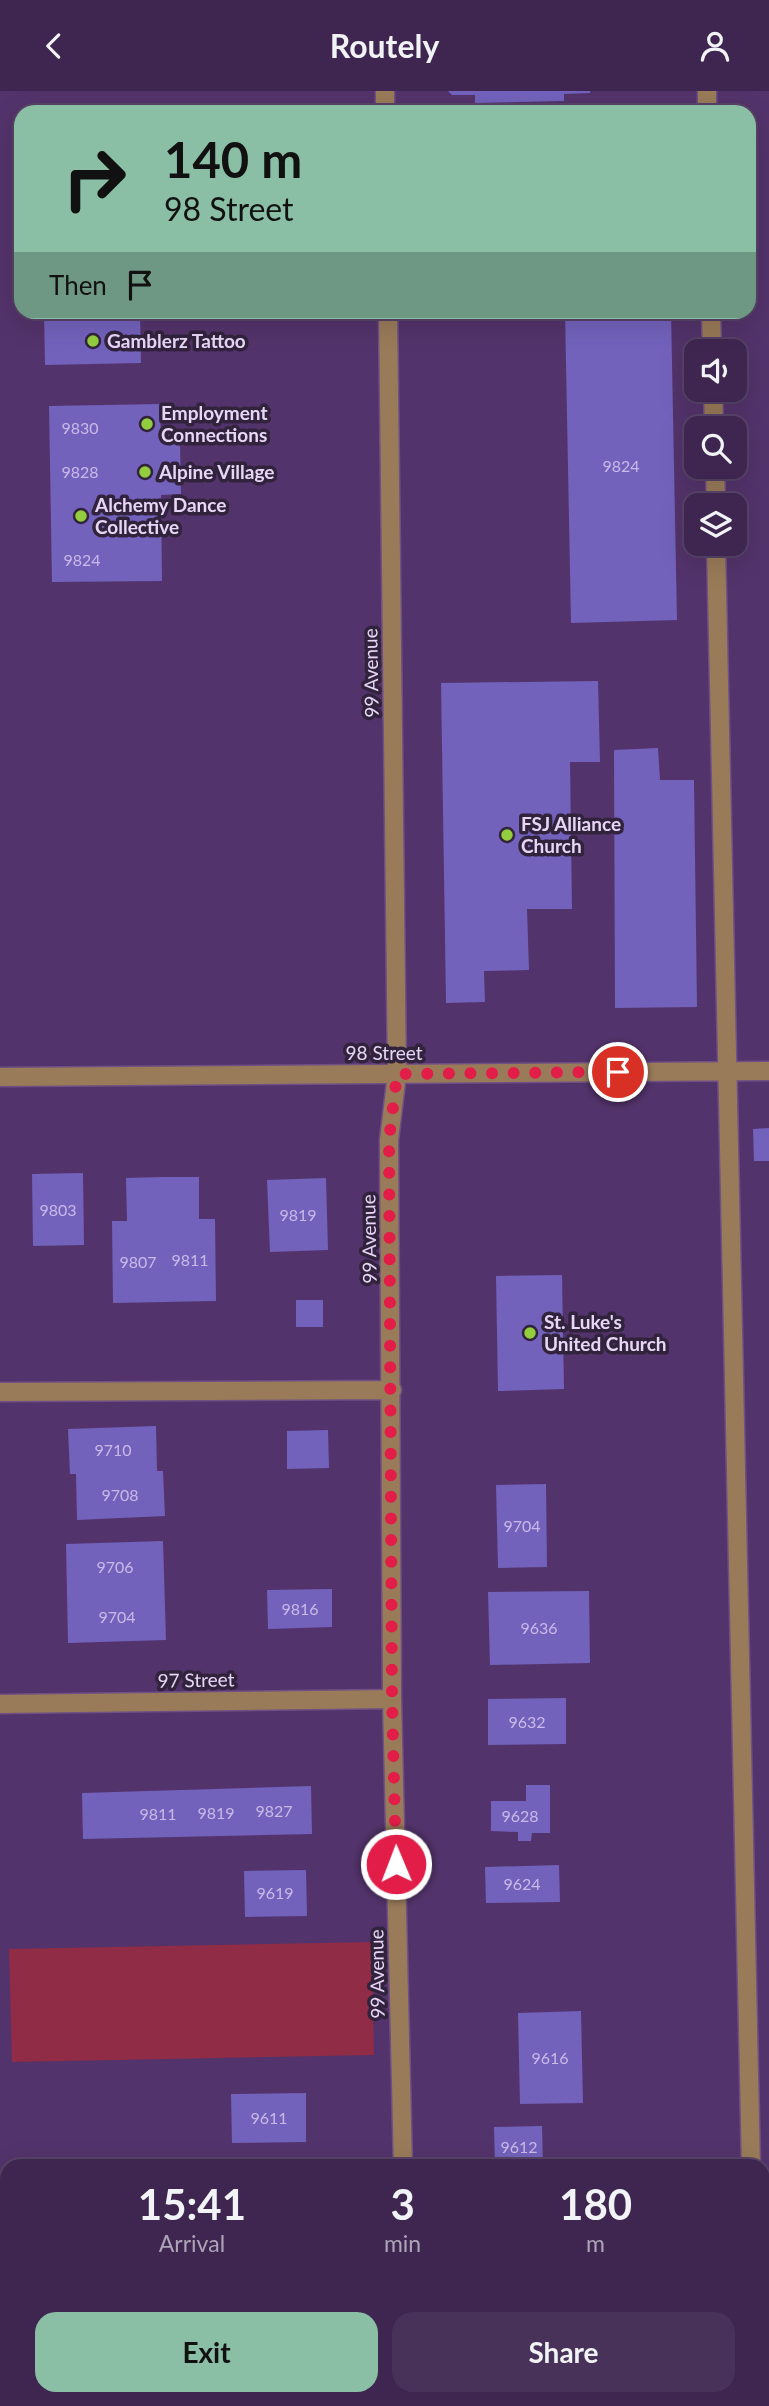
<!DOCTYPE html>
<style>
body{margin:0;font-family:Lato,sans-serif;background:#49325a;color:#f1f3f6;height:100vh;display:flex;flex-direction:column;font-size:26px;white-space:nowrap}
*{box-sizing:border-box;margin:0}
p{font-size:23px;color:#ada5b7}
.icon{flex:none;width:38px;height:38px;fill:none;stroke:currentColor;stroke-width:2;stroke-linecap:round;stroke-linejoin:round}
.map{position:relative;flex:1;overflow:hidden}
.sheet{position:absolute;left:0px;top:2068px;width:770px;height:247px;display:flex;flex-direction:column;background:#3e2650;border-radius:21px 21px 0 0;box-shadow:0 7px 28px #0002,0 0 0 2px #574367}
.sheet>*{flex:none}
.banner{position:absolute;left:14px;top:14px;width:742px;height:214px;border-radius:21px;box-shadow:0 7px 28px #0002,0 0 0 2px #574367;background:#8abfa5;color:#111;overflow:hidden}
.controls{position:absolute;left:684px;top:248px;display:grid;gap:14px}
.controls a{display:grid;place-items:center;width:63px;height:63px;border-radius:14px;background:#3e2650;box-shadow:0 7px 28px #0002,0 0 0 2px #574367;font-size:35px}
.pin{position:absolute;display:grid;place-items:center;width:60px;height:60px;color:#fff;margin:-30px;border:4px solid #fff;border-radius:50%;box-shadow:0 2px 7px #0007}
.me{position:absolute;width:77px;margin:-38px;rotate:359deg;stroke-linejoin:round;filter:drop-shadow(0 0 5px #0008)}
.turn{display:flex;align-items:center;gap:24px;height:147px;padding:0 35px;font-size:32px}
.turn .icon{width:91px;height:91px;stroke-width:2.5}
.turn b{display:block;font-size:49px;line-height:60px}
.then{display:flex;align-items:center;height:66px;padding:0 35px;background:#0003;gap:14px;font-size:26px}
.eta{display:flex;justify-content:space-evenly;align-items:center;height:119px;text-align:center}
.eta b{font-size:42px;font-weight:700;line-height:49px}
.action{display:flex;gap:14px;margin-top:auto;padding:14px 35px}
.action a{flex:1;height:80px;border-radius:21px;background:#8abfa5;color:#111;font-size:28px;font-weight:700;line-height:80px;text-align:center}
.action a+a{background:#49325a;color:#f1f3f6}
header{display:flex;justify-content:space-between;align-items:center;height:91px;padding:0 35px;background:#3e2650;font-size:32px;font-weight:700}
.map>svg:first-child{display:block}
.green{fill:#902c45}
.building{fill:#7262bc}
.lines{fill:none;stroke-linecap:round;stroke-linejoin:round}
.minor-casing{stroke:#6e5084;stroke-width:21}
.minor{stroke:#997b59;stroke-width:18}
.route{stroke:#e11d48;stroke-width:12;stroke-dasharray:0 21.6}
.poi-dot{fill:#93cd3e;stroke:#32233d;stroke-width:2.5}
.labels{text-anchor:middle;stroke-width:7;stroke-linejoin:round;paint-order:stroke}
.number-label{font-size:16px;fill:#cab9e8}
.poi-label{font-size:19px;font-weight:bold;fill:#e8d6f7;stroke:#32233d;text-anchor:start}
.street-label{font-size:19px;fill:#e8d6f7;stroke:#32233d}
</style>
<header><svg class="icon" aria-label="back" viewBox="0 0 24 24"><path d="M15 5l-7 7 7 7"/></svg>Routely<svg class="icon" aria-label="person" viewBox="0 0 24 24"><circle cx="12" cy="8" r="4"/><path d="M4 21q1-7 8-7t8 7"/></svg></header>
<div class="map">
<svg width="769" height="2315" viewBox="0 0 769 2315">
<rect width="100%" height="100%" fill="#53336b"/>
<!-- green -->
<path class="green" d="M372,1851L374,1964L12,1971L9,1858Z"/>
<!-- building -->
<path class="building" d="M448,0H590V2L564,3V10L475,12V4H452Z
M44,220H140L141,272L45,274Z
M445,220H529V225L445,226Z
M565,220H671L677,529L571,532Z
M160,313L161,352L180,351L181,403L161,404L162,490L52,491L49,315Z
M598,590L600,671H570L572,818H527L529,879L484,880L485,911L446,912L441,592Z
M658,657L660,689H694L697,916L615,917L614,659Z
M769,1037V1070H754L753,1038Z
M83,1082L84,1154L33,1155L32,1083Z
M162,1086H199V1128H215L216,1210L113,1212L112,1130H127L126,1087Z
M326,1087L328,1159L270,1161L267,1089Z
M562,1184L564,1298L498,1300L496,1185Z
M296,1209H323V1236H296Z
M156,1335L157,1380H163L165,1425L77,1429L76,1383H70L68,1338Z
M328,1339L329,1377L287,1378V1340Z
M546,1393L547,1476L498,1477L496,1394Z
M163,1450L166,1549L68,1552L66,1453Z
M332,1498V1536L268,1538L267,1499Z
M589,1500L590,1572L490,1574L488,1501Z
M566,1607V1653L488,1654V1608Z
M526,1694H550V1742H532L531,1750H518V1741L491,1740V1710H526Z
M311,1695L312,1743L83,1748L82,1702Z
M559,1774L560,1811L486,1812L485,1776Z
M306,1779L307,1825L245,1826L244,1780Z
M581,1920L583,2012L520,2013L518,1922Z
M306,2002V2051L232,2052L231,2003Z
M542,2035L543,2076H495L494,2036Z"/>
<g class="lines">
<!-- minor casing -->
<g class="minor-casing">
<path id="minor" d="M385,0V21
M707,0V21
M388,220L397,983L389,1049L392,1608L403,2076
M711,220L712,261
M713,299L714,338
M715,376L716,415
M716,453L751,2076
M0,986L769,980
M0,1301L392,1299
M0,1613L392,1608
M763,2298H769
M408,2308V2315
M756,2308V2315
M0,2312L197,2308"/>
</g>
<!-- minor -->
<use href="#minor" class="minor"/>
</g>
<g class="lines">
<!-- route -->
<path class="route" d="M396,1773L392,1608L389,1049L397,983L618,981"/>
</g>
<!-- markers -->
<g class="poi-dot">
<circle cx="93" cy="250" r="7"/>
<circle cx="147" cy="333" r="7"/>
<circle cx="145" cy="381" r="7"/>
<circle cx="81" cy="425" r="7"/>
<circle cx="507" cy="744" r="7"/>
<circle cx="530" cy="1242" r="7"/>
</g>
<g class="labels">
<!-- number labels -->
<g class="number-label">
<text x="80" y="343">9830</text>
<text x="621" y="381">9824</text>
<text x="80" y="387">9828</text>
<text x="82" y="475">9824</text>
<text x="58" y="1125">9803</text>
<text x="298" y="1130">9819</text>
<text x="190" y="1175">9811</text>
<text x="138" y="1177">9807</text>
<text x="113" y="1365">9710</text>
<text x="120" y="1410">9708</text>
<text x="522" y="1441">9704</text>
<text x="115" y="1482">9706</text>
<text x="300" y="1524">9816</text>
<text x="117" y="1532">9704</text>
<text x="539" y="1543">9636</text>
<text x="527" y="1637">9632</text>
<text x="274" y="1726">9827</text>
<text x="216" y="1728">9819</text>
<text x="158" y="1729">9811</text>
<text x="520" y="1731">9628</text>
<text x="522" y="1799">9624</text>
<text x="275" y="1808">9619</text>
<text x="550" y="1973">9616</text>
<text x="269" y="2033">9611</text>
<text x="519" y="2062">9612</text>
</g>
<!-- poi labels -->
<g class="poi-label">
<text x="107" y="257">Gamblerz Tattoo</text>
<text x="161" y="329">Employment<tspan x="161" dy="22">Connections</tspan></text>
<text x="159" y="388">Alpine Village</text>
<text x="95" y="421">Alchemy Dance<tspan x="95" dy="22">Collective</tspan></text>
<text x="521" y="740">FSJ Alliance<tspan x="521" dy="22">Church</tspan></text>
<text x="544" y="1238">St. Luke's<tspan x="544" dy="22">United Church</tspan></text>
</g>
<!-- street labels -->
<g class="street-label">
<text transform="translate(371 582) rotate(-91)" y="7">99 Avenue</text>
<text x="384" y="969">98 Street</text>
<text transform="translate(369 1148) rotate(-91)" y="7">99 Avenue</text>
<text transform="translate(196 1589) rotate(-1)" y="7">97 Street</text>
<text transform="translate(377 1883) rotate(-91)" y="7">99 Avenue</text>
</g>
</g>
</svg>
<div class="controls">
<a><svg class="icon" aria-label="sound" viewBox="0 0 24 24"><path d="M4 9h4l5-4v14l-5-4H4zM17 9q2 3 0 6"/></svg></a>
<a><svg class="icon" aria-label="search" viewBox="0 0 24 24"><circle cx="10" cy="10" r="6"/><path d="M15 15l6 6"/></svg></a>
<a><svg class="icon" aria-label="layers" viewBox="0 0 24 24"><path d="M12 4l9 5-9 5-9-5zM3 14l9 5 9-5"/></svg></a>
</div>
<div class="pin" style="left:618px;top:981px;background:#d93025"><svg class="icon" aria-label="arrive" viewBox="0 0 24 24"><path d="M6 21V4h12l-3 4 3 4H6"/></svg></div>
<svg class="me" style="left:396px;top:1773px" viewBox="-20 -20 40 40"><circle r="17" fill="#e11d48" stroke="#fff" stroke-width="3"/><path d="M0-11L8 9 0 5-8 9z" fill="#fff"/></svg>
<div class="banner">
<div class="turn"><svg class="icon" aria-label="right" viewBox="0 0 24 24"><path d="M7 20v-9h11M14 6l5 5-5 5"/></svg><div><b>140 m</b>98 Street</div></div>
<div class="then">Then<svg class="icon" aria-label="arrive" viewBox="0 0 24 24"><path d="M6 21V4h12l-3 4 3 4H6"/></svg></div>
</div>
<section class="sheet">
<div class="eta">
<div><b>15:41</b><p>Arrival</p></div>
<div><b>3</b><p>min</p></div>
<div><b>180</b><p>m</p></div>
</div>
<div class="action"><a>Exit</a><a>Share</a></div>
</section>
</div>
